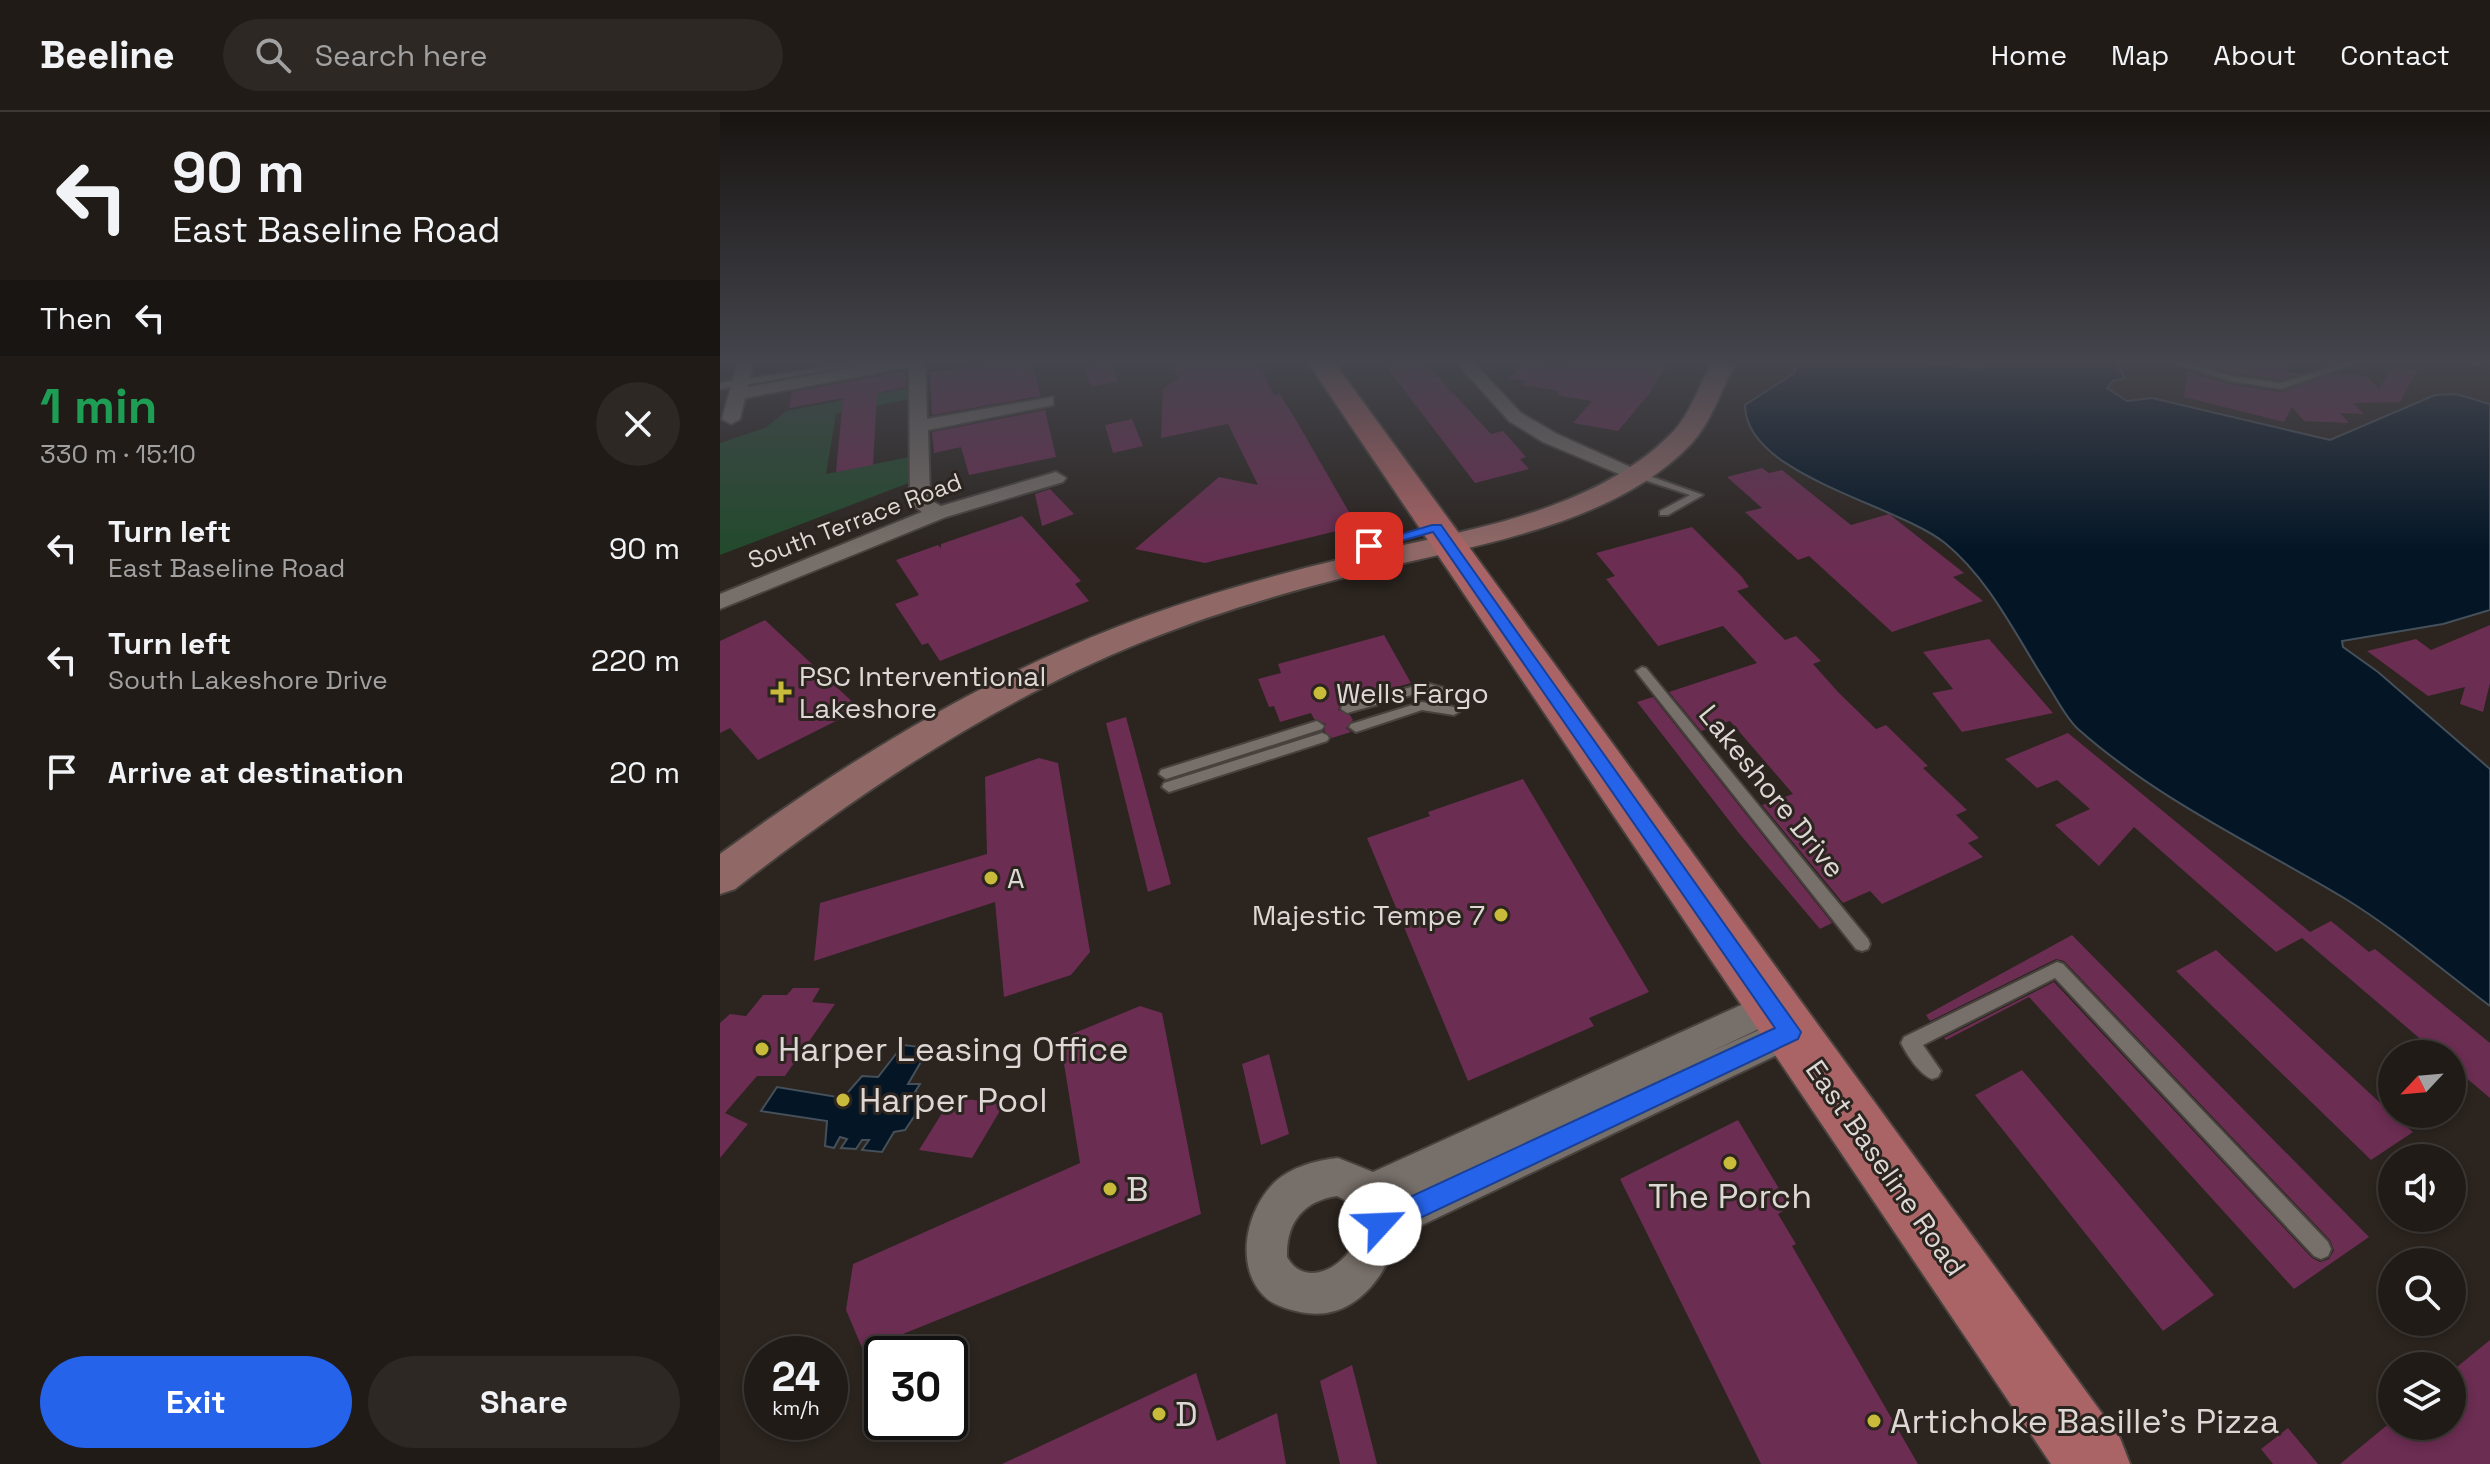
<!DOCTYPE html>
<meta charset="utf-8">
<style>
body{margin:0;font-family:"Space Grotesk",sans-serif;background:#2d2824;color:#f1f3f6;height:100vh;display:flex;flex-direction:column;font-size:30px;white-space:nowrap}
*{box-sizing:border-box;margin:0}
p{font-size:26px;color:#a2a1a1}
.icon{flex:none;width:44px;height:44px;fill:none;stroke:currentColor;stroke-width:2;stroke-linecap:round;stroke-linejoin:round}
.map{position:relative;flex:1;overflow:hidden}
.details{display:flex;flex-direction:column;background:#201b17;width:720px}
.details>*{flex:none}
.top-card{background:#201b17;color:#f1f3f6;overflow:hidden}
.needle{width:52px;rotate:244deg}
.fabs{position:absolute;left:1658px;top:928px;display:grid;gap:16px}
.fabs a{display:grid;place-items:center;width:88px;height:88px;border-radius:50%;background:#201b17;box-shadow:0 4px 12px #0003,0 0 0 2px #3d3936;font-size:40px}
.speed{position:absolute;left:24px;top:1224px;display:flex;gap:16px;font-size:40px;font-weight:700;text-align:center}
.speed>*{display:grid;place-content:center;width:104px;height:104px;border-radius:50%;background:#201b17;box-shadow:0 4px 12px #0003,0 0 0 2px #3d3936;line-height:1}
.speed small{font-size:20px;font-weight:400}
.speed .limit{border:4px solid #111;border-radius:12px;background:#fff;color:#111}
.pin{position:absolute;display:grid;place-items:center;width:68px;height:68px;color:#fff;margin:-34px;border-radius:16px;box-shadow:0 4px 12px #0006}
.me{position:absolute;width:88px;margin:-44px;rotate:65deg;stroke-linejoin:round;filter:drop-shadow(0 0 6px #0008)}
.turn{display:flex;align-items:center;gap:28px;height:168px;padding:0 40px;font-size:36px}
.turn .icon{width:104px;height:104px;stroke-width:2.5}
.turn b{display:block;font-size:56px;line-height:68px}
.then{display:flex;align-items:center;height:76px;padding:0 40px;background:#0003;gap:16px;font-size:30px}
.round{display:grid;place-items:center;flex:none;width:84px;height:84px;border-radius:42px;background:#2d2824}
.overview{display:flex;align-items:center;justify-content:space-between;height:136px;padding:0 40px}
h1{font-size:48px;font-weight:700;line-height:60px;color:#1e9e55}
.button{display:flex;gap:16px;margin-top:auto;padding:16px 40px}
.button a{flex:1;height:92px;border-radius:48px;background:#2563eb;color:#fff;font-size:32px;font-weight:700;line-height:92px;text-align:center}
.button a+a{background:#2d2824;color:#f1f3f6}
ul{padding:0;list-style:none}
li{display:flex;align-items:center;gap:24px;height:112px;padding:0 40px}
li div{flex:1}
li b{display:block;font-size:30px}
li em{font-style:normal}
header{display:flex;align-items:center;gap:48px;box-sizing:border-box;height:112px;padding:0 40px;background:#201b17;border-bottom:2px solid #3d3936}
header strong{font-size:38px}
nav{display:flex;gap:44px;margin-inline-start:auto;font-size:28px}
.search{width:560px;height:72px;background:#2d2824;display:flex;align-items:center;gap:20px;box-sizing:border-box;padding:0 28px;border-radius:44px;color:#a2a1a1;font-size:30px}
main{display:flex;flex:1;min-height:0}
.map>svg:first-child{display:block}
.green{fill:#234a2d}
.water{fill:#041626;stroke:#45505a;stroke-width:2}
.building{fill:#6b2d52}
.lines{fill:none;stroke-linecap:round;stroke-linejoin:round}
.lane-casing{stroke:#48423e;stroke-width:4}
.street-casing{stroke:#48423e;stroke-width:4}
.secondary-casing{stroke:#48423e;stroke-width:4}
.primary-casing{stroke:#48423e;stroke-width:4}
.lane{fill:#776f69;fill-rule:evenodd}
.street{fill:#776f69;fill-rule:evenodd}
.secondary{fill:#906967;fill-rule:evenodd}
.primary{fill:#aa6465;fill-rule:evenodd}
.route{fill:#2563eb;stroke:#184099;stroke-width:2}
.poi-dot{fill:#c8bb3b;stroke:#2b241f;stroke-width:3}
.labels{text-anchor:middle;stroke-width:6;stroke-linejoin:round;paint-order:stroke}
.far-street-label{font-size:24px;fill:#ddd8d5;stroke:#2b241f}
.poi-label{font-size:28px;fill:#ddd8d5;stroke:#2b241f;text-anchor:start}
.street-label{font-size:28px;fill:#ddd8d5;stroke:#2b241f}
.near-poi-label{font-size:34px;fill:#ddd8d5;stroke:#2b241f;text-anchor:start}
</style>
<header>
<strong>Beeline</strong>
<div class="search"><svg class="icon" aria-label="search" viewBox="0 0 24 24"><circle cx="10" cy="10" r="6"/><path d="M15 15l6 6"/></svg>Search here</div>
<nav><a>Home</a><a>Map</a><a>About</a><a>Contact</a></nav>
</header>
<main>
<section class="details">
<div class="top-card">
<div class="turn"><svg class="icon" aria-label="left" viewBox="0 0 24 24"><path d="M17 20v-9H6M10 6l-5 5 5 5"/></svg><div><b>90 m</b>East Baseline Road</div></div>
<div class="then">Then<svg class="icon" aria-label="left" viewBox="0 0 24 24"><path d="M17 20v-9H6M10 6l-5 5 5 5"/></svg></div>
</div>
<div class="overview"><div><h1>1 min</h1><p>330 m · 15:10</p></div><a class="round"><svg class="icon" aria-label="close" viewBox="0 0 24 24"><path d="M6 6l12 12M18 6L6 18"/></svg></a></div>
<ul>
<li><svg class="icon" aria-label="left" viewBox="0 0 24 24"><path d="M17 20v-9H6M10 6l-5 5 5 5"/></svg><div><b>Turn left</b><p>East Baseline Road</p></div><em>90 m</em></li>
<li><svg class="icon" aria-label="left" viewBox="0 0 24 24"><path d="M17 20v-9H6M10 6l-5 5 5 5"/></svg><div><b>Turn left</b><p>South Lakeshore Drive</p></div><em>220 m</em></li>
<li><svg class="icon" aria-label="arrive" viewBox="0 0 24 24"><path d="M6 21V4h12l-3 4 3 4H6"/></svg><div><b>Arrive at destination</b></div><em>20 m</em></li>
</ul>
<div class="button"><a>Exit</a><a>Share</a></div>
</section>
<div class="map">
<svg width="1770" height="1352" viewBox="0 0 1770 1352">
<rect width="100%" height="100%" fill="#2b241f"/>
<!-- green -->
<path class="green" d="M199,274V285L116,302L106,362L199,343V367L0,443V331L45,316L66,299Z"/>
<!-- water -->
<path class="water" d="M1078,249H1191L1258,256L1270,249H1395L1405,266L1393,269L1387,276L1407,289L1432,286L1610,328L1715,283L1736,282L1770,292V498L1723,512L1622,529L1623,535L1658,560L1770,657V894C1722,858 1675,817 1624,786C1534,732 1438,688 1358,617C1346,606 1337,587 1327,572C1296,524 1270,468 1225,431C1174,391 1025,363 1025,293L1074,261Z
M183,933L209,936L188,972H200L195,980L202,982L196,990L202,993L185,1018L174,1020L162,1040L142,1038L149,1028H142L136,1037L121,1036L127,1027L120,1025L114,1036L105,1034L107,1009L41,999L57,975L123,986L142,964L158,965Z"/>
<!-- building -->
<path class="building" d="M280,249H311L321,284L212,303L210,261Z
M391,249L398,269L371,275L363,253Z
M451,249H538L554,283L559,281L576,308L637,414L485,451L415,437L499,365L538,373L508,312L441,326L443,277L459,266Z
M662,249H700L709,255L771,322L783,319L806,345L800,347L809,357L755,371Z
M806,249L843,254L849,249H949L929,282L898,319L853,311L872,289L836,283L840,279L803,273L806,269L789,267Z
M1473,249H1576L1567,261H1582L1561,268L1512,261Z
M1673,254L1697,259L1680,290L1633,291L1644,302L1620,301L1629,311L1584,309L1572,295L1564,310L1464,285L1467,259L1509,272L1561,280L1612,262L1646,264L1659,277Z
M186,259V275L157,281L153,353L116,360L123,286L69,296L72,280Z
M325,298L336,345L249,363L241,335L214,341L212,320Z
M412,307L423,334L393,341L385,313Z
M1042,356L1049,361L1062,358L1131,413L1169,402L1244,461L1233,465L1263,489L1172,520L1089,444L1078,448L1025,400L1042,396L1007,365Z
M330,377L354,402L322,414L315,382Z
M302,404L361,469L355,472L369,489L220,549L208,531L202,533L175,492L199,483L176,448L218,433L221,436V432Z
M972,415L1022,465L1029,475L1017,479L1065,528L1076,524L1101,549L1093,552L1119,581L1156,617L1166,613L1208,654L1203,656L1247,698L1236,703L1259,726L1248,731L1263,745L1162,792L1150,779L1123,791L1042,693L1073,682L1010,609L981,619L949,580L1037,551L1003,514L938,534L886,467L895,464L876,441Z
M45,508L140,597L38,648L10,616L0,621V529Z
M1770,513V571L1763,600L1740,592L1745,575L1708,584L1647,539L1696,527L1711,538Z
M664,523L691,571L621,591L618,598L630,603L633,608L626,616L631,620L612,626L604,619L606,612L594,607L591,601L560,610L554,594L549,595L538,567L561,561L558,552Z
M1269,527L1333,601L1242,620L1212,581L1233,577L1203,540Z
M933,585L1112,811L1100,817L1018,720L917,590Z
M406,605L451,772L428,780L386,611Z
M1348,621L1590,820L1611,809L1649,840L1655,837L1770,931V986L1732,954V942H1718L1582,826L1556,840L1414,715L1379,754L1335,713L1370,697L1337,668L1317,676L1285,647Z
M319,646L338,651L370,840L351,863L284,885L275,790L94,849L100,791L267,742L265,665Z
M803,667L929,880L869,906L874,914L748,969L647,726L710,704L708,700Z
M1352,823L1649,1125L1574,1177L1309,885L1226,928L1224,926L1334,870L1592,1146L1600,1150L1609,1147L1614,1138L1610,1128L1344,849L1336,847L1210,909L1206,903Z
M1496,838L1672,1002L1693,1020L1651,1048L1456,859Z
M73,876H100L92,890L115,892L65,964H37L5,1001L28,1012L0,1046V911L10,902L26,904L43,883H67Z
M420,894L442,901L481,1102L143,1238L126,1198L133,1152L360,1051L340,927Z
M549,942L569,1022L541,1033L522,952Z
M1302,958L1494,1183L1443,1219L1255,983Z
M232,985L284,992L252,1046L199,1038Z
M1018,1008L1070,1095L1058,1102L1076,1132L1072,1134L1198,1352H1041L900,1067Z
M1770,1228V1352H1620L1666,1314H1732V1259Z
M632,1253L657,1352H620L600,1269Z
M476,1261L497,1329L557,1301L566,1352H282Z
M1568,1316L1598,1352H1553L1541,1337Z"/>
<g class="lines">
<!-- lane casing -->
<g class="lane-casing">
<path id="lane" d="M144,249H162L0,277V271Z
M1456,249H1464L1511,264L1561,271L1630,249H1642L1561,277L1510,269L1456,252Z
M1743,249H1757L1760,251L1756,253Z
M915,361H921L983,383L948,403H940V399L970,383L915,365Z
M922,555L926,556L1148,827L1150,832L1148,837L1142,839L1136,837L918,562L916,559Z
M706,571L728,577L730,580L724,584L706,579L627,601L621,597L622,594Z
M702,590L734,595L740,599L734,603L702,598L636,620L629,615L631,612Z
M597,609L604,614L602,617L446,667L439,662L441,658Z
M602,621L607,623L609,626L607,629L449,680L442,675L444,671Z
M1337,850L1343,852L1608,1130L1611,1137L1608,1144L1601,1147L1594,1144L1335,866L1203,933L1221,959L1218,965L1212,967C1199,962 1187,943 1181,931L1184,925Z"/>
</g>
<!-- street casing -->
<g class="street-casing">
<path id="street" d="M18,249H34L28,275L167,249H205L207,307L333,285V293L208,318L210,388L221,394L336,360L346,366L343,370L226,405L0,497V482L202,400L190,391L189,255L25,286L20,307L11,312L2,307Z
M735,249H752L801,301L837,322L928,363L925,367H911L823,330L789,309Z
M1052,879L1064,883L1069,894L1064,905L988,941L1070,904L1082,909L1087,920L1082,931L677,1125C664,1171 628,1213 576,1199C564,1196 551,1192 543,1183C514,1152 527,1097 555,1070C571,1055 597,1048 618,1046L653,1060ZM617,1084C679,1111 595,1196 567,1145C566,1111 583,1089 617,1084Z"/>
</g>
<!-- secondary casing -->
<g class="secondary-casing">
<path id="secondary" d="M993,249H1017C1001,277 992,310 970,333C888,418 739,435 630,464C559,482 489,503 422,530C274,590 141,679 15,777L0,782V742C124,651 254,571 397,515C470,487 546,465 622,447C731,420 868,405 951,322C971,302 979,272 993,249Z"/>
</g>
<!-- primary casing -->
<g class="primary-casing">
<path id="primary" d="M587,249H613L1400,1326L1410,1352H1331Z"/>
</g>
<!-- lane -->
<use href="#lane" class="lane"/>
<!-- street -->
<use href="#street" class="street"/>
<!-- secondary -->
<use href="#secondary" class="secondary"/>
<!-- primary -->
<use href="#primary" class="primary"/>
</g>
<!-- sky -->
<linearGradient id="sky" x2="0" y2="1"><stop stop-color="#181411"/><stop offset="0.57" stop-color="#44454d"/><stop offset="1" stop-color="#44454d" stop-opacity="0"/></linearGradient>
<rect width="1770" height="438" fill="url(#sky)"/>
<!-- route -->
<path class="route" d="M712,413H721L1081,920L1078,927L660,1125L651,1121L647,1112L651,1103L1055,916L713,420L649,438L642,434Z"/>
<!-- markers -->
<g class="poi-dot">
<path d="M57 568h8v8h8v8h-8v8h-8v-8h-8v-8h8z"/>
<circle cx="600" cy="581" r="8"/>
<circle cx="271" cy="766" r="8"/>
<circle cx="781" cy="803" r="8"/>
<circle cx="42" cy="937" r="8"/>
<circle cx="123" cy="988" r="8"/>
<circle cx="1010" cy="1051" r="8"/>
<circle cx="390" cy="1077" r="8"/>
<circle cx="439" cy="1302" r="8"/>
<circle cx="1154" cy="1309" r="8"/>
</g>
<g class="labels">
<!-- far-street labels -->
<g class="far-street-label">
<text transform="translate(135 409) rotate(-21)" y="8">South Terrace Road</text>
</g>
<!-- poi labels -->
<g class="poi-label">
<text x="79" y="574">PSC Interventional<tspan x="79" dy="32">Lakeshore</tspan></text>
<text x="616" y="591">Wells Fargo</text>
<text x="287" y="776">A</text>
<text x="765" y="813" text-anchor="end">Majestic Tempe 7</text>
</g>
<!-- street labels -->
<g class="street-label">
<text transform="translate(1052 679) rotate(51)" y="10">Lakeshore Drive</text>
<text transform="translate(1166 1056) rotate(55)" y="10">East Baseline Road</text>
</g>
<!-- near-poi labels -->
<g class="near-poi-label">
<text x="58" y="949">Harper Leasing Office</text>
<text x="139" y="1000">Harper Pool</text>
<text x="406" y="1089">B</text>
<text x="1010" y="1096" text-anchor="middle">The Porch</text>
<text x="455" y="1314">D</text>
<text x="1170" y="1321">Artichoke Basille's Pizza</text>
</g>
</g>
</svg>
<div class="fabs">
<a><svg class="needle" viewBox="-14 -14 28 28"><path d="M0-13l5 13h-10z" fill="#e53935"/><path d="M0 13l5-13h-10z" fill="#a2a1a1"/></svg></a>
<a><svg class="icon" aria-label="sound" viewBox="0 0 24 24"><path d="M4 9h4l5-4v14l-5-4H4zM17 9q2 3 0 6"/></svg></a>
<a><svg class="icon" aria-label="search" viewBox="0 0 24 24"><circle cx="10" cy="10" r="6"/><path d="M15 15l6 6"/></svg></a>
<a><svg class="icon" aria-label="layers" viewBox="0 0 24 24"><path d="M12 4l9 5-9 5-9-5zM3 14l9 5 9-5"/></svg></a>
</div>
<div class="speed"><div>24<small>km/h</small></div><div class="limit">30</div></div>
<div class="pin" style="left:649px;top:434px;background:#d93025"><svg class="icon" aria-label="arrive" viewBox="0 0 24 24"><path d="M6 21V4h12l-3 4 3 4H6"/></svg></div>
<svg class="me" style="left:660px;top:1112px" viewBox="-20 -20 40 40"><circle r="19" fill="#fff"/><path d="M0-13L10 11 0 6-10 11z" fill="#2563eb"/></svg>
</div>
</main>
